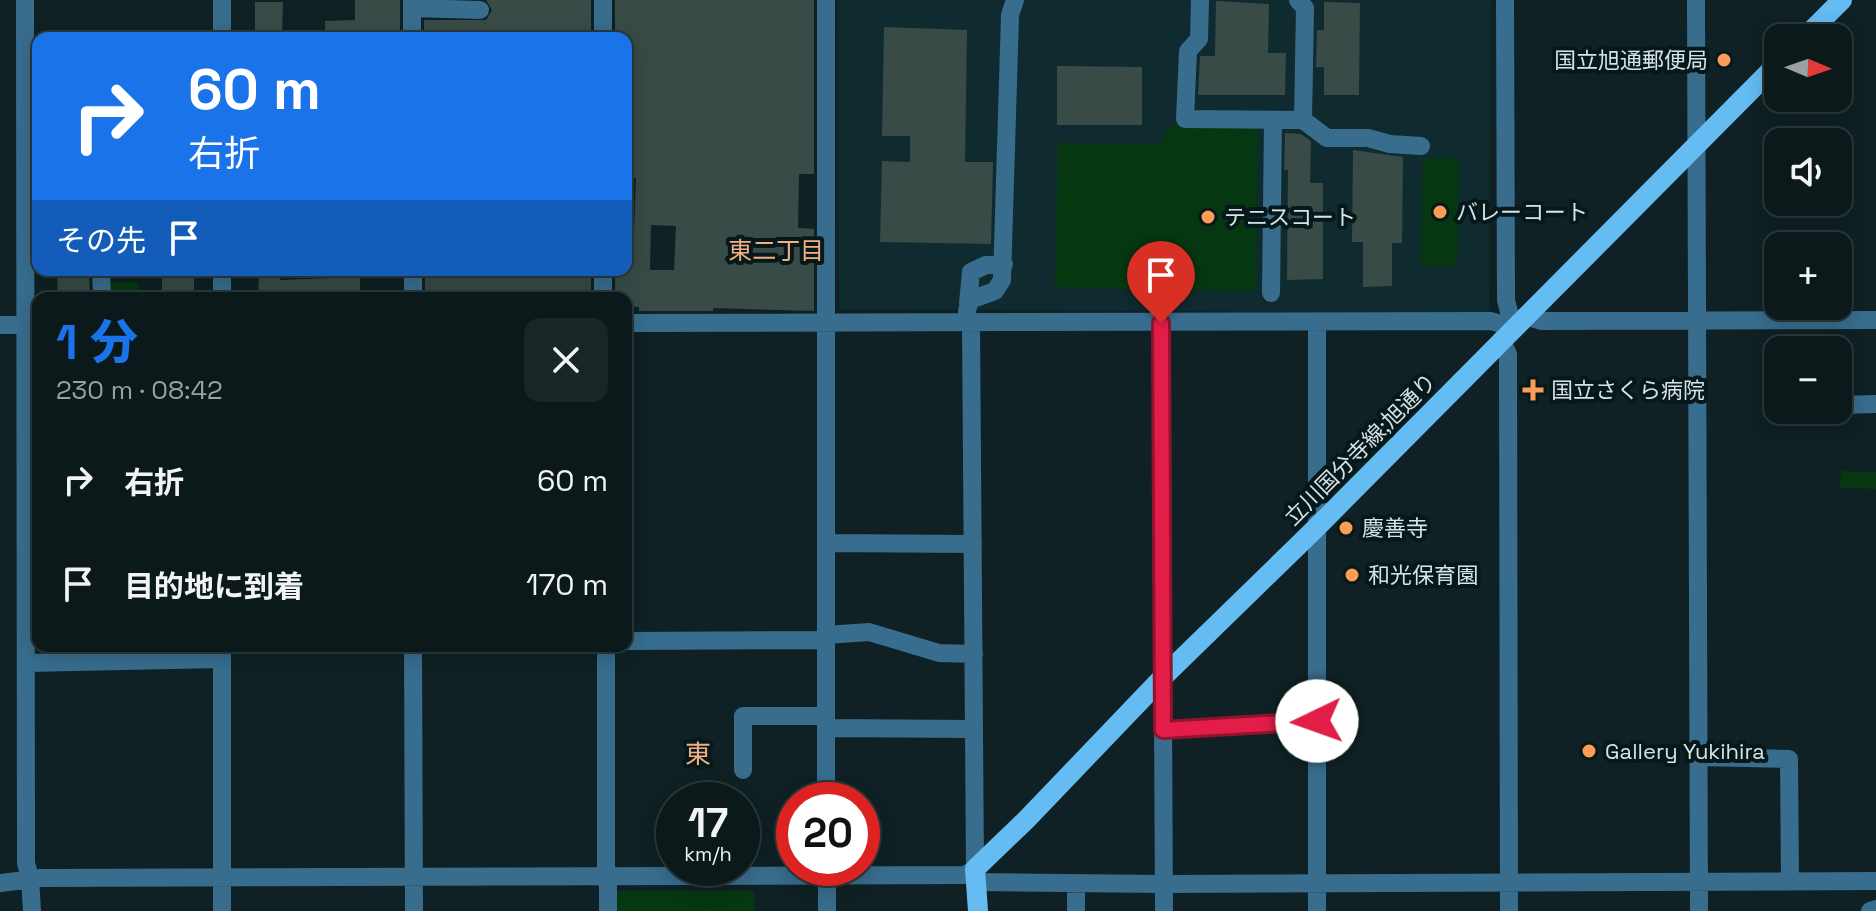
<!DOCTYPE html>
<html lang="ja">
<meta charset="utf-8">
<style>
body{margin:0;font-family:"Space Grotesk","Noto Sans JP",sans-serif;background:#192628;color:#f1f3f6;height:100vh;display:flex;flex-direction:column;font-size:30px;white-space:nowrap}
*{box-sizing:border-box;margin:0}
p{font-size:26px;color:#9aa0a3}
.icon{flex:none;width:44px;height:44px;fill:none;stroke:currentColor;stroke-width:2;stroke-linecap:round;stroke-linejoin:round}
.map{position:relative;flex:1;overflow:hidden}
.sheet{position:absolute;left:32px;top:292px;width:600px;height:360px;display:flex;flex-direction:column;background:#0b191b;border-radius:16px;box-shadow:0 4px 20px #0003,0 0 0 2px #2b383a}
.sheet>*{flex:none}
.top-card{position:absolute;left:32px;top:32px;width:600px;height:244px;border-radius:16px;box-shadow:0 4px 20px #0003,0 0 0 2px #2b383a;background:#1a73e8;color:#fff;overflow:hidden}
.needle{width:52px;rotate:92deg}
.tools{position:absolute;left:1764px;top:24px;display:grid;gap:16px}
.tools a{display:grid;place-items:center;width:88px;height:88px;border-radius:16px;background:#0b191b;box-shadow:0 4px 20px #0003,0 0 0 2px #2b383a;font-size:40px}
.speed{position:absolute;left:656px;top:782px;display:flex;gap:16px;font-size:40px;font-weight:700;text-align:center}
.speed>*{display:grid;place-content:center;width:104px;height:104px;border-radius:50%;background:#0b191b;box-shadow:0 4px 20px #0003,0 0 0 2px #2b383a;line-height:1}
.speed small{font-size:20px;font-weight:400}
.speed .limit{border:12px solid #d22;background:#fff;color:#111}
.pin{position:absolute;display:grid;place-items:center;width:68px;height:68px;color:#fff;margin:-82px -34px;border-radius:50% 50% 50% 0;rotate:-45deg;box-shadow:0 0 8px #0007}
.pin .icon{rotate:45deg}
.me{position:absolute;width:88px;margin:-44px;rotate:267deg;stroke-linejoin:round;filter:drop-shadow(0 0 6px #0008)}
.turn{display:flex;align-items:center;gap:28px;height:168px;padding:0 24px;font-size:36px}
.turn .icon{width:104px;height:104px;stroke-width:2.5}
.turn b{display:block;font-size:56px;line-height:68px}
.then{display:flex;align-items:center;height:76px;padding:0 24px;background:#0003;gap:16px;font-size:30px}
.round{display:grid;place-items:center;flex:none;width:84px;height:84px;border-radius:16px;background:#192628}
.summary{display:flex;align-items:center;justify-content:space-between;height:136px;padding:0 24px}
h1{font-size:48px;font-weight:800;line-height:60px;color:#1a73e8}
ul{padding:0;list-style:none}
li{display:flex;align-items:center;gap:24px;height:104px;padding:0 24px}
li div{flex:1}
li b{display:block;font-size:30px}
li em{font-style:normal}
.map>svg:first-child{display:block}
.built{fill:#0f2b2f}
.green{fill:#053811}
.building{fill:#384b46;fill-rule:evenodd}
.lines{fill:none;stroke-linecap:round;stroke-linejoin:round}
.minor{stroke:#386d8e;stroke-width:18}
.major{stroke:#64bcf3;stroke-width:20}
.route-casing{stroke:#92132f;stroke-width:20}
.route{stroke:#e11d48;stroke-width:14}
.poi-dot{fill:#fd9d55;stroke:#06181a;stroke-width:3}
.labels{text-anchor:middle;stroke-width:8;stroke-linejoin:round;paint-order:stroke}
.poi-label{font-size:22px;fill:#d7e2e4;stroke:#06181a;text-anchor:start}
.street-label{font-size:22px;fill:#d7e2e4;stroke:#06181a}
.neighbourhood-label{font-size:24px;fill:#f3af81;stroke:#06181a}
.quarter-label{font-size:26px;fill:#f3af81;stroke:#06181a}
</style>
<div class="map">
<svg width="1876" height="911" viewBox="0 0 1876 911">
<rect width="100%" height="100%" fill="#0f2124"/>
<!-- built -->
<path class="built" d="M838,0H1490L1489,313L839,309Z"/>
<!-- green -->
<path class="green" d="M1170,126L1258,127L1255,291L1055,287L1058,143L1160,145Z
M1423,158H1459L1457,266L1421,265Z
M138,282V298H107V283Z
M1841,471L1876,472V489L1840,488Z
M159,646H215V652H159Z
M614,891H754L755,911H614Z"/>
<!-- building -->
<path class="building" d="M355,0H400V38H325V21L355,20Z
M486,0H591V38H424V20H486L492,10Z
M615,0H814V174H799L798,228L814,229V311L713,308V311H639V307L626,306V298H615V270H626V232H634L636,178H626V38H615ZM651,225L676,226L674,270H650Z
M1216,1L1269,4L1268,53H1286L1285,95H1198L1200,56H1215Z
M255,2H283L282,38H255Z
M1324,2L1360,3L1359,95H1324V67H1316L1317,30H1324Z
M884,27L967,30L965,162H993L991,244L880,242L882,161L910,162V136H882Z
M1057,66L1142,67V125H1057Z
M1285,133L1301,134L1311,141L1310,183H1323V279L1287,280L1288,170H1284Z
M1353,150L1403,157L1402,243H1392V286L1363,287V242H1352Z
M57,270H89L90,298H58Z
M162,270H194V298H162Z
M425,270H591V298H425Z
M279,271L280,280L333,278V274H360V298H258L259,272Z"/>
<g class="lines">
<!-- minor -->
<path class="minor" d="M25,0L26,863L30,878L32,911
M222,0V38
M412,0V38
M603,0V38
M826,0V800
M1200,0L1199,39L1188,51L1185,119L1303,120L1327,138H1368L1390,144L1421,146
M1298,0L1305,8L1303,120
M1505,0L1506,300L1513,328
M1696,0L1699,911
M412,8L480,10
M101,270L102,298
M222,270V298
M413,270V298
M603,270V298
M1271,293L1273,120
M968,303L971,272L986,265L1004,264
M967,311L970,300L995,291L1002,280L1010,15L1015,0
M1525,316L1541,321L1876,320
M626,323L1491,321L1513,328
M1161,323L1164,911
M1317,323V911
M0,325H37
M1501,340L1508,354L1509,911
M1838,405L1876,404
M826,543L973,544
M826,635L869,632L939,653L974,654
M626,641L826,640
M222,646V911
M413,646L414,911
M606,646V877L608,887V911
M26,663L222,659
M826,728L974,729
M1163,730L1317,721
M1699,757L1789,759L1790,880
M743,770V716H826
M827,868V911
M978,882L1165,884L1876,881
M0,883L41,878L965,875L975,869L971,324
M1076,884V911
M1870,911L1876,909"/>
<!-- major -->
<path class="major" d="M1804,38L1842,0
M978,911L975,869L1026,820L1163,677L1316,528L1778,63"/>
</g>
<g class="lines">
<!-- route casing -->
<g class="route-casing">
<path id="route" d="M1161,323L1163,730L1317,721"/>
</g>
<!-- route -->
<use href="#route" class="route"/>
</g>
<!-- markers -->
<g class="poi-dot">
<circle cx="1724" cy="60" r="8"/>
<circle cx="1440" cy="212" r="8"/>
<circle cx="1208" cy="217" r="8"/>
<path d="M1529 378h8v8h8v8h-8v8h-8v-8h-8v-8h8z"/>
<circle cx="1346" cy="528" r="8"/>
<circle cx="1352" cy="575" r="8"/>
<circle cx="1589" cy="751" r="8"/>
</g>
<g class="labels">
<!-- poi labels -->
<g class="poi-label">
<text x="1708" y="68" text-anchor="end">国立旭通郵便局</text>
<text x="1456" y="220">バレーコート</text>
<text x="1224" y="225">テニスコート</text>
<text x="1551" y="398">国立さくら病院</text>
<text x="1362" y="536">慶善寺</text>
<text x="1368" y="583">和光保育園</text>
<text x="1605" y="759">Gallery Yukihira</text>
</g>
<!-- street labels -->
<g class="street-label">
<text transform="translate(1360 449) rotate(-45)" y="8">立川国分寺線;旭通り</text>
</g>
<!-- neighbourhood labels -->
<g class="neighbourhood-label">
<text x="776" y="259">東二丁目</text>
</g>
<!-- quarter labels -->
<g class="quarter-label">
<text x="698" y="763">東</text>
</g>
</g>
</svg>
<div class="tools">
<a><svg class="needle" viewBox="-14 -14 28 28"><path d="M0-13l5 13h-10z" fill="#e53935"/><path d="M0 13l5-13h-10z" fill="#9aa0a3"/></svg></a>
<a><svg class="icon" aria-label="sound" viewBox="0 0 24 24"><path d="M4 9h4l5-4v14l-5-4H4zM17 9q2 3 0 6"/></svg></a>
<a>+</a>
<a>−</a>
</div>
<div class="speed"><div>17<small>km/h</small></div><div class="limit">20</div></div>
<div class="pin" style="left:1161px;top:323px;background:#d93025"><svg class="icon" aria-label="arrive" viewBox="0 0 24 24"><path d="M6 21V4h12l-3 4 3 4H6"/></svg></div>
<svg class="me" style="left:1317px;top:721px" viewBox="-20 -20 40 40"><circle r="19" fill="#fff"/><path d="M0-13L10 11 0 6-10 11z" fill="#e11d48"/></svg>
<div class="top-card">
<div class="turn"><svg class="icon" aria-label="right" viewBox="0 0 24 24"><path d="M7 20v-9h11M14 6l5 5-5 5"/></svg><div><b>60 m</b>右折</div></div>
<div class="then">その先<svg class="icon" aria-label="arrive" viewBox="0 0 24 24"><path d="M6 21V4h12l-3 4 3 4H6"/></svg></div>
</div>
<section class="sheet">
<div class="summary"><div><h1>1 分</h1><p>230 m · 08:42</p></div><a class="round"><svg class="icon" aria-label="close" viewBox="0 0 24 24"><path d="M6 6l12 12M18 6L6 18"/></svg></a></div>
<ul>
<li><svg class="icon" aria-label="right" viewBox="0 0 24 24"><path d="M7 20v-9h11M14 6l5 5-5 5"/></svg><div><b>右折</b></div><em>60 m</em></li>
<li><svg class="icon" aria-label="arrive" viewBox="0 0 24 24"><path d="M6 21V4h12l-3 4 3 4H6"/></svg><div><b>目的地に到着</b></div><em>170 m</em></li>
</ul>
</section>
</div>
